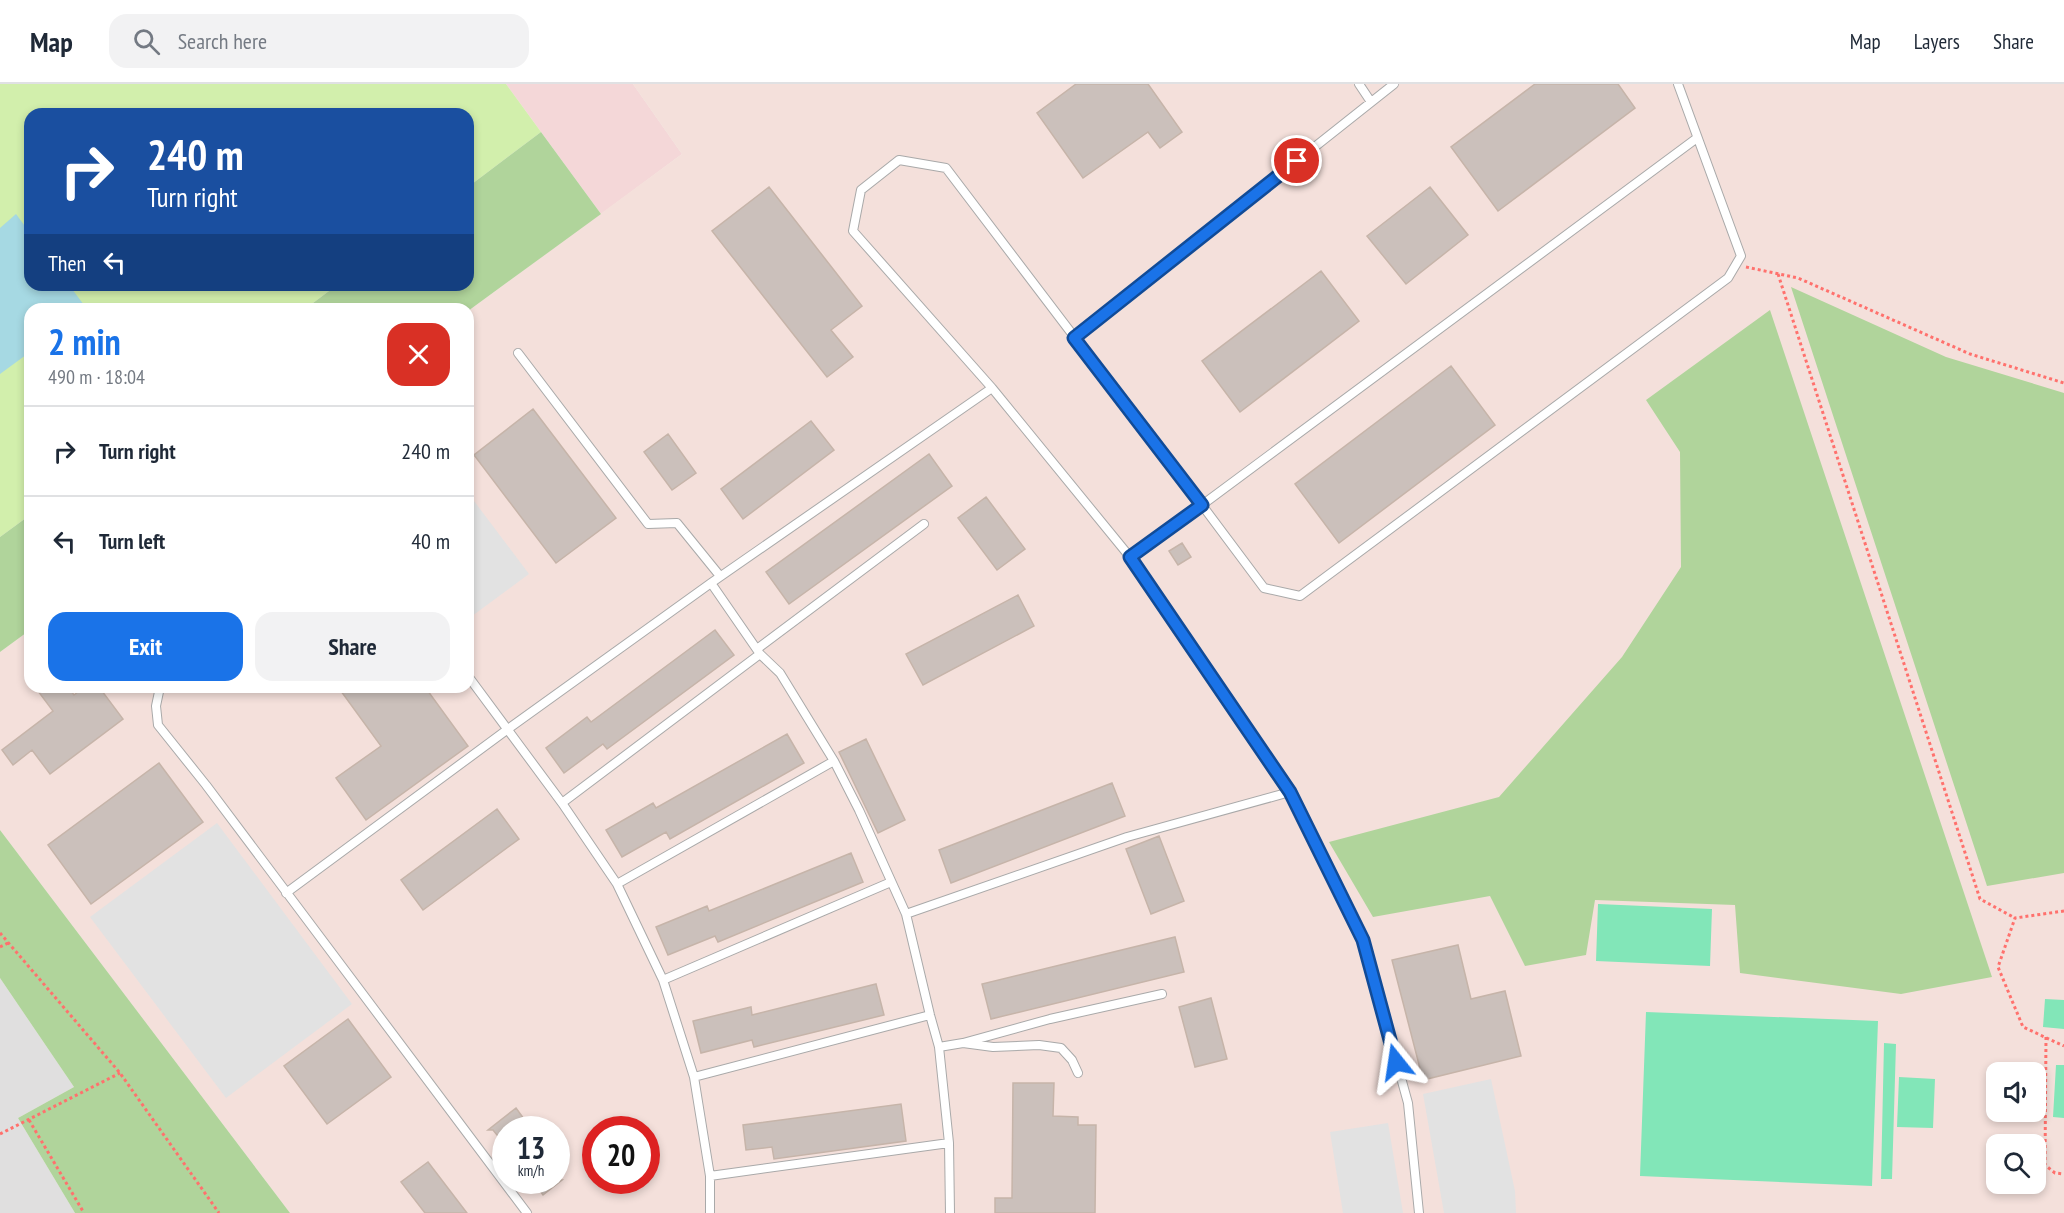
<!DOCTYPE html>
<meta charset="utf-8">
<style>
body{margin:0;font-family:"PT Sans Narrow",sans-serif;background:#f2f2f3;color:#1f2937;height:100vh;display:flex;flex-direction:column;font-size:22px;white-space:nowrap}
*{box-sizing:border-box;margin:0}
p{font-size:20px;color:#747a83}
.icon{flex:none;width:33px;height:33px;fill:none;stroke:currentColor;stroke-width:2;stroke-linecap:round;stroke-linejoin:round}
.map{position:relative;flex:1;overflow:hidden}
.drawer{position:absolute;left:24px;top:219px;width:450px;height:390px;display:flex;flex-direction:column;background:#fff;border-radius:18px;box-shadow:0 3px 9px #0003}
.drawer>*{flex:none}
.hud{position:absolute;left:24px;top:24px;width:450px;height:183px;border-radius:18px;box-shadow:0 3px 9px #0003;background:#1a4fa0;color:#fff;overflow:hidden}
.controls{position:absolute;left:1986px;top:978px;display:grid;gap:12px}
.controls a{display:grid;place-items:center;width:60px;height:60px;border-radius:12px;background:#fff;box-shadow:0 3px 9px #0003;font-size:30px}
.speed{position:absolute;left:492px;top:1032px;display:flex;gap:12px;font-size:30px;font-weight:700;text-align:center}
.speed>*{display:grid;place-content:center;width:78px;height:78px;border-radius:50%;background:#fff;box-shadow:0 3px 9px #0003;line-height:1}
.speed small{font-size:15px;font-weight:400}
.speed .limit{border:9px solid #d22;background:#fff;color:#111}
.pin{position:absolute;display:grid;place-items:center;width:51px;height:51px;color:#fff;margin:-26px;border:3px solid #fff;border-radius:50%;box-shadow:0 2px 6px #0007}
.me{position:absolute;width:66px;margin:-33px;rotate:345deg;stroke-linejoin:round;filter:drop-shadow(0 0 4px #0008)}
.turn{display:flex;align-items:center;gap:21px;height:126px;padding:0 24px;font-size:27px}
.turn .icon{width:78px;height:78px;stroke-width:2.5}
.turn b{display:block;font-size:42px;line-height:51px}
.then{display:flex;align-items:center;height:57px;padding:0 24px;background:#0003;gap:12px;font-size:22px}
.round{display:grid;place-items:center;flex:none;width:63px;height:63px;border-radius:18px;background:#f2f2f3}
.head{display:flex;align-items:center;justify-content:space-between;height:102px;padding:0 24px}
h1{font-size:36px;font-weight:800;line-height:45px;color:#1a73e8}
.button{display:flex;gap:12px;margin-top:auto;padding:12px 24px}
.button a{flex:1;height:69px;border-radius:18px;background:#1a73e8;color:#fff;font-size:24px;font-weight:800;line-height:69px;text-align:center}
.button a+a{background:#f2f2f3;color:#1f2937}
ul{padding:0;list-style:none}
li{display:flex;align-items:center;gap:18px;height:90px;padding:0 24px;border-top:2px solid #e0e1e3}
li div{flex:1}
li b{display:block;font-size:22px}
li em{font-style:normal}
header{display:flex;align-items:center;gap:36px;box-sizing:border-box;height:84px;padding:0 30px;background:#fff;border-bottom:2px solid #e0e1e3}
header strong{font-size:28px}
nav{display:flex;gap:33px;margin-inline-start:auto;font-size:21px}
.search{width:420px;height:54px;background:#f2f2f3;display:flex;align-items:center;gap:15px;box-sizing:border-box;padding:0 21px;border-radius:18px;color:#747a83;font-size:22px}
.map>svg:first-child{display:block}
.residential{fill:#e0dfdf}
.commercial{fill:#f4d7d8}
.military{fill:#f4e0db;fill-rule:evenodd}
.grass{fill:#d2efac}
.forest{fill:#b0d49b}
.pitch{fill:#82e6b8}
.parking{fill:#e2e2e2}
.water{fill:#a6d9e3}
.building{fill:#cbc0bb;stroke:#c6b4a9;stroke-width:1.5}
.lines{fill:none;stroke-linecap:round;stroke-linejoin:round}
.service-casing{stroke:#a9a9a9;stroke-width:10}
.path{stroke:#ff716d;stroke-width:3;stroke-dasharray:3 3;stroke-linecap:butt}
.service{stroke:#fff;stroke-width:8}
.route-casing{stroke:#114b97;stroke-width:15}
.route{stroke:#1a73e8;stroke-width:10}
</style>
<header>
<strong>Map</strong>
<div class="search"><svg class="icon" aria-label="search" viewBox="0 0 24 24"><circle cx="10" cy="10" r="6"/><path d="M15 15l6 6"/></svg>Search here</div>
<nav><a>Map</a><a>Layers</a><a>Share</a></nav>
</header>
<div class="map">
<svg width="2064" height="1129" viewBox="0 0 2064 1129">
<rect width="100%" height="100%" fill="#f3eee8"/>
<!-- residential -->
<path class="residential" d="M0,894L74,1003L18,1034L75,1129H0Z"/>
<!-- commercial -->
<path class="commercial" d="M506,0H633L682,70L601,130Z"/>
<!-- military -->
<path class="military" d="M633,0H2064V1129H290L0,746V568L30,546V603H468V227L682,70ZM1996,988H2036V1028H1996ZM506,1046H556V1096H506ZM596,1046H646V1096H596ZM1996,1060H2036V1100H1996Z"/>
<!-- grass -->
<path class="grass" d="M0,0H506L541,48L468,103V30H30V201H337L305,225H30V431L0,453Z"/>
<!-- forest -->
<path class="forest" d="M541,48L601,130L468,227V225H305L337,201H468V103Z
M1791,203L1946,273L2064,309V789L1987,802Z
M1770,226L1992,893L1901,910L1740,889L1735,821L1595,816L1586,871L1525,882L1490,812L1373,833L1329,758L1499,713L1622,573L1681,483L1680,368L1646,316Z
M30,431V546L0,568V453Z
M0,746L290,1129H75L18,1034L74,1003L0,894Z"/>
<!-- pitch -->
<path class="pitch" d="M1598,820L1712,825L1710,882L1596,877Z
M2045,915L2064,916V945L2043,943Z
M1646,928L1878,937L1872,1102L1640,1092Z
M1884,959L1896,960L1892,1095H1881Z
M2056,981H2064V1034L2053,1033Z
M1899,993L1935,995L1933,1044L1897,1043Z"/>
<!-- parking -->
<path class="parking" d="M468,409L529,490L468,535Z
M217,739L352,920L226,1014L90,833Z
M1491,995L1515,1107L1516,1129H1444L1423,1010Z
M1388,1039L1403,1129H1343L1330,1048Z"/>
<!-- water -->
<path class="water" d="M16,130L30,149V201H69L87,225H30V268L0,290V144Z"/>
<!-- building -->
<path class="building" d="M1076,0H1148L1182,48L1160,64L1148,48L1083,94L1037,29Z
M1535,0H1618L1635,24L1498,127L1451,63Z
M769,103L862,222L831,246L853,273L827,293L712,147Z
M1430,103L1468,151L1406,200L1367,152Z
M1321,187L1359,237L1240,328L1202,277Z
M1451,282L1495,341L1339,459L1295,400Z
M533,325L616,434L556,479L474,371Z
M811,337L834,366L743,435L721,405Z
M668,350L696,389L672,406L644,368Z
M929,370L952,402L789,520L766,488Z
M986,413L1025,465L997,486L958,434Z
M1182,459L1191,473L1178,481L1169,467Z
M1018,511L1034,542L923,601L906,570Z
M715,546L734,571L607,665L603,660L564,689L546,664L587,633L591,638Z
M35,603H68L74,611L84,603H99L123,635L50,690L32,666L13,681L2,666L53,627Z
M338,603H425L468,662L366,736L336,694L381,662Z
M787,650L804,679L670,755L666,748L622,773L606,746L653,719L656,724Z
M866,655L905,736L878,749L839,668Z
M159,679L203,738L91,820L48,761Z
M1112,699L1125,732L951,799L939,766Z
M497,725L519,755L423,826L401,796Z
M1159,752L1184,817L1151,830L1126,765Z
M851,769L863,798L718,858L715,852L668,871L656,843L707,822L709,827Z
M1175,853L1184,888L991,935L982,900Z
M1458,861L1471,915L1505,907L1521,972L1423,996L1392,876Z
M876,900L884,931L754,963L752,956L701,969L693,937L751,923L752,931Z
M1211,914L1227,975L1195,983L1179,923Z
M348,935L391,993L327,1040L284,982Z
M1013,999H1054L1053,1032L1078,1033V1041H1096L1095,1129H995V1114H1012Z
M901,1020L906,1057L774,1075L772,1063L746,1066L743,1041Z
M516,1024L532,1046H506V1062L493,1046H488Z
M428,1078L467,1129H425L401,1098Z
M532,1096H562L543,1111Z"/>
<g class="lines">
<!-- service casing -->
<g class="service-casing">
<path id="service" d="M1359,0L1371,18
M1678,0L1741,172L1728,194L1300,512L1264,504L1202,421L1697,54
M1074,254L1394,0
M518,269L648,440L677,439L720,492
M1130,473L1202,421L946,84L899,76L861,106L853,147L992,304L1130,473L1290,708L1363,856L1408,1019L1419,1129
M711,499L760,570L780,589L834,677L859,726L906,830L930,931L939,963L949,1059L950,1129
M757,565L924,440
M468,592L562,719L617,800L663,896L694,993L710,1092V1129
M160,603L156,622L158,641L206,701L527,1129
M562,719L760,570
M617,800L834,677
M286,809L508,645L711,499L992,304
M906,830L1127,753L1290,708
M663,896L891,798
M963,959L1050,935L1162,910
M939,963L963,959L993,963L1039,961L1061,964L1072,976L1078,989
M694,993L930,931
M710,1092L949,1059"/>
</g>
<!-- path -->
<path class="path" d="M1746,183L1798,194L1970,270L2064,299
M1778,190L1980,815L2015,834
M2064,827L2015,834L1998,883L2023,943L2064,962
M0,849L120,989L219,1129
M0,863L10,858
M2046,953L2045,1081L2055,1089L2064,1090
M29,1036L84,1129
M0,1050L120,989"/>
<!-- service -->
<use href="#service" class="service"/>
</g>
<g class="lines">
<!-- route casing -->
<g class="route-casing">
<path id="route" d="M1297,77L1074,254L1202,421L1130,473L1290,708L1363,856L1396,978"/>
</g>
<!-- route -->
<use href="#route" class="route"/>
</g>
</svg>
<div class="controls">
<a><svg class="icon" aria-label="sound" viewBox="0 0 24 24"><path d="M4 9h4l5-4v14l-5-4H4zM17 9q2 3 0 6"/></svg></a>
<a><svg class="icon" aria-label="search" viewBox="0 0 24 24"><circle cx="10" cy="10" r="6"/><path d="M15 15l6 6"/></svg></a>
</div>
<div class="speed"><div>13<small>km/h</small></div><div class="limit">20</div></div>
<div class="pin" style="left:1297px;top:77px;background:#d93025"><svg class="icon" aria-label="arrive" viewBox="0 0 24 24"><path d="M6 21V4h12l-3 4 3 4H6"/></svg></div>
<svg class="me" style="left:1396px;top:978px" viewBox="-20 -20 40 40"><path d="M0-17L14 15 0 8-14 15z" fill="#1a73e8" stroke="#fff" stroke-width="4"/></svg>
<div class="hud">
<div class="turn"><svg class="icon" aria-label="right" viewBox="0 0 24 24"><path d="M7 20v-9h11M14 6l5 5-5 5"/></svg><div><b>240 m</b>Turn right</div></div>
<div class="then">Then<svg class="icon" aria-label="left" viewBox="0 0 24 24"><path d="M17 20v-9H6M10 6l-5 5 5 5"/></svg></div>
</div>
<section class="drawer">
<div class="head"><div><h1>2 min</h1><p>490 m · 18:04</p></div><a class="round" style="background:#d93025;color:#fff"><svg class="icon" aria-label="close" viewBox="0 0 24 24"><path d="M6 6l12 12M18 6L6 18"/></svg></a></div>
<ul>
<li><svg class="icon" aria-label="right" viewBox="0 0 24 24"><path d="M7 20v-9h11M14 6l5 5-5 5"/></svg><div><b>Turn right</b></div><em>240 m</em></li>
<li><svg class="icon" aria-label="left" viewBox="0 0 24 24"><path d="M17 20v-9H6M10 6l-5 5 5 5"/></svg><div><b>Turn left</b></div><em>40 m</em></li>
</ul>
<div class="button"><a>Exit</a><a>Share</a></div>
</section>
</div>
